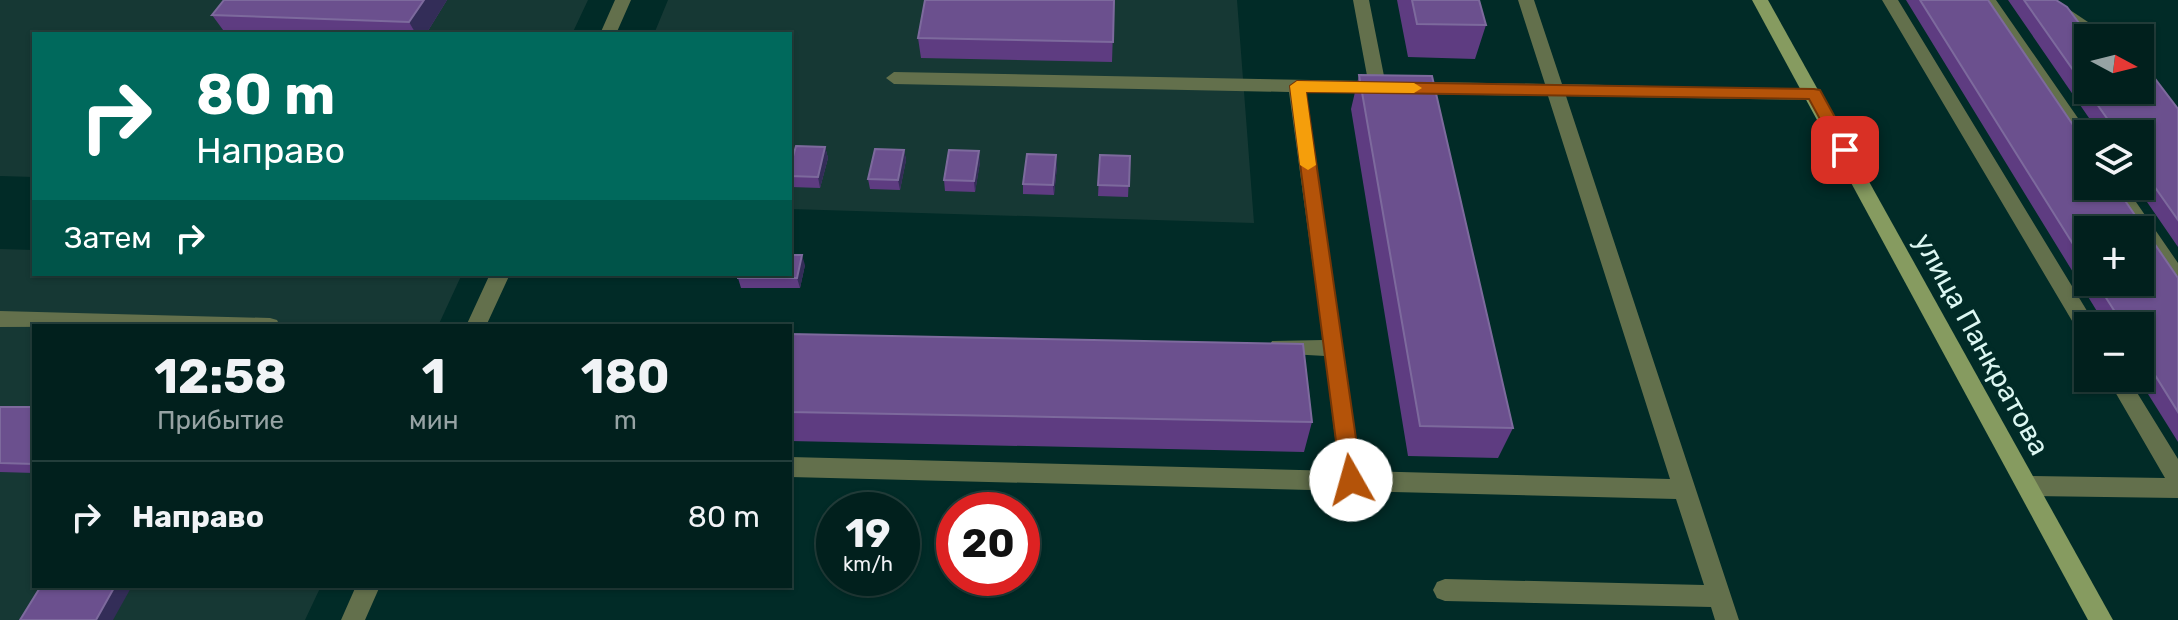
<!DOCTYPE html>
<html lang="ru">
<meta charset="utf-8">
<style>
body{margin:0;font-family:Rubik,sans-serif;background:#0b2826;color:#f1f3f6;height:100vh;display:flex;flex-direction:column;font-size:30px;white-space:nowrap}
*{box-sizing:border-box;margin:0}
p{font-size:26px;color:#96a3a4}
.icon{flex:none;width:44px;height:44px;fill:none;stroke:currentColor;stroke-width:2;stroke-linecap:round;stroke-linejoin:round}
.map{position:relative;flex:1;overflow:hidden}
.side{position:absolute;left:32px;top:324px;width:760px;height:264px;display:flex;flex-direction:column;background:#01201d;border-radius:0px;box-shadow:0 2px 6px #0004,0 0 0 2px #233e3b}
.side>*{flex:none}
.top-card{position:absolute;left:32px;top:32px;width:760px;height:244px;border-radius:0px;box-shadow:0 2px 6px #0004,0 0 0 2px #233e3b;background:#00695c;color:#fff;overflow:hidden}
.needle{width:52px;rotate:97deg}
.buttons{position:absolute;left:2074px;top:24px;display:grid;gap:16px}
.buttons a{display:grid;place-items:center;width:80px;height:80px;border-radius:0px;background:#01201d;box-shadow:0 2px 6px #0004,0 0 0 2px #233e3b;font-size:40px}
.speed{position:absolute;left:816px;top:492px;display:flex;gap:16px;font-size:40px;font-weight:700;text-align:center}
.speed>*{display:grid;place-content:center;width:104px;height:104px;border-radius:50%;background:#01201d;box-shadow:0 2px 6px #0004,0 0 0 2px #233e3b;line-height:1}
.speed small{font-size:20px;font-weight:400}
.speed .limit{border:12px solid #d22;background:#fff;color:#111}
.pin{position:absolute;display:grid;place-items:center;width:68px;height:68px;color:#fff;margin:-34px;border-radius:16px;box-shadow:0 4px 12px #0006}
.me{position:absolute;width:88px;margin:-44px;rotate:353deg;stroke-linejoin:round;filter:drop-shadow(0 0 6px #0008)}
.turn{display:flex;align-items:center;gap:28px;height:168px;padding:0 32px;font-size:36px}
.turn .icon{width:104px;height:104px;stroke-width:2.5}
.turn b{display:block;font-size:56px;line-height:68px}
.then{display:flex;align-items:center;height:76px;padding:0 32px;background:#0003;gap:16px;font-size:30px}
.eta{display:flex;justify-content:space-evenly;align-items:center;height:136px;text-align:center}
.eta b{font-size:48px;font-weight:700;line-height:56px}
ul{padding:0;list-style:none}
li{display:flex;align-items:center;gap:24px;height:112px;padding:0 32px;border-top:2px solid #233e3b}
li div{flex:1}
li b{display:block;font-size:30px}
li em{font-style:normal}
.map>svg:first-child{display:block}
.built{fill:#163834}
.lines{fill:none;stroke-linecap:round;stroke-linejoin:round}
.lane{fill:#63704c;fill-rule:evenodd}
.secondary{fill:#869b60;fill-rule:evenodd}
.wall{fill:#5e3c81;fill-rule:evenodd}
.shaded-wall{fill:#332d58}
.building{fill:#6b508e;stroke:#7d6a9d;stroke-width:2}
.route{fill:#b45309;stroke:#753606;stroke-width:2}
.slow{fill:#f59e0b}
.labels{text-anchor:middle;stroke-width:8;stroke-linejoin:round;paint-order:stroke}
.street-label{font-size:28px;fill:#dcf7f2;stroke:#012b27}
</style>
<div class="map">
<svg width="2178" height="620" viewBox="0 0 2178 620">
<rect width="100%" height="100%" fill="#012b27"/>
<!-- built -->
<path class="built" d="M0,0H588L572,34H34V177L0,176Z
M668,0H1237L1254,223L790,209V34H654Z
M0,249L34,250V274H462L438,326H34V586H321L305,620H0Z"/>
<g class="lines">
<!-- lane -->
<path class="lane" d="M615,0H631L616,34H600Z
M1353,0H1369L1385,81L1545,84L1518,0H1534L1562,84L1820,90L1823,94L1814,100L1566,96L1739,620H1715L1711,607L1445,601L1437,598L1433,590L1437,582L1445,579L1704,585L1676,499L790,477V457L1339,471L1325,356L1272,353L1269,347L1272,341L1323,340L1289,92L894,84L886,78L894,72L1368,81ZM1306,92L1548,96L1670,479L1361,471Z
M1882,0H1898L2095,324L2088,326V338L2081,336Z
M1980,0H1996L2089,134L2088,152L2082,150Z
M2036,0H2055L2112,38H2092Z
M2106,186H2125L2178,263V286L2171,283L2140,237V230H2135Z
M490,274H510L486,326H466Z
M0,311L270,318L277,320L280,326L0,327Z
M2107,378H2128L2178,459V498L2028,496L2020,493L2017,486L2020,479L2028,476L2165,478Z
M356,586H380L365,620H341Z"/>
<!-- secondary -->
<path class="secondary" d="M1752,0H1768L2113,620H2088Z"/>
</g>
<!-- wall -->
<path class="wall" d="M447,0L426,34H226L212,15Z
M1114,0L1112,62L921,58L918,38Z
M1397,0H1479L1486,25L1475,59L1408,57Z
M1906,0H1988L2178,278V442L2138,378H2140V326H2106ZM2088,230L2140,282H2088Z
M2008,0H2056L2082,27L2178,109V247L2136,186H2140V134H2100Z
M1359,75L1513,428L1498,458L1408,456L1351,109Z
M825,147L828,158L820,188L791,187L790,167Z
M904,150L906,160L900,190L870,189L868,179Z
M1100,155L1130,156L1128,197L1098,196Z
M980,162L975,192L945,191L944,180Z
M1057,166L1054,195L1023,194V184Z
M805,265L800,288H741L738,278Z
M790,334L1312,422L1304,452L790,441Z
M0,407H34V473L0,472Z"/>
<!-- shaded-wall -->
<path class="shaded-wall" d="M424,0H447L426,34H416L409,22Z
M825,147L828,158L820,188L818,177Z
M904,150L906,160L900,190L898,180Z
M979,151L980,162L975,192L974,181Z
M1056,155L1057,166L1054,195L1053,185Z
M802,255L805,265L800,288L797,278Z
M115,586H132L113,620H96Z"/>
<!-- building -->
<path class="building" d="M224,0H424L409,22L212,15Z
M925,0H1114L1113,42L918,38Z
M1412,0H1479L1486,25L1417,24Z
M1920,0H1988L2088,147V186H2115L2178,278V412L2140,351V326H2124L2096,282H2140V230H2088V268Z
M2024,0H2056L2067,7L2082,27L2100,28L2117,38H2088V90H2140V59L2178,109V220L2140,166V134H2118Z
M1359,75L1432,76L1513,428L1420,426Z
M796,146L825,147L818,177L790,176V167Z
M875,149L904,150L898,180L868,179Z
M949,150L979,151L974,181L944,180Z
M1027,154L1056,155L1053,185L1023,184Z
M1100,155L1130,156L1129,186L1098,185Z
M790,255H802L797,278H738V274H790Z
M790,334L1303,344L1312,422L790,412Z
M0,407H34V464L0,463Z
M41,586H115L96,620H20Z"/>
<!-- route -->
<path class="route" d="M1297,81L1814,89L1820,90L1853,150L1851,154H1839L1809,99L1306,92L1362,480L1359,487L1351,489L1344,487L1341,480L1290,86Z"/>
<!-- slow -->
<path class="slow" d="M1297,81L1414,83L1422,88L1414,93L1306,92L1316,165L1308,170L1300,165L1290,86Z"/>
<g class="labels">
<!-- street labels -->
<g class="street-label">
<text transform="translate(1982 344) rotate(61)" y="10">улица Панкратова</text>
</g>
</g>
</svg>
<div class="buttons">
<a><svg class="needle" viewBox="-14 -14 28 28"><path d="M0-13l5 13h-10z" fill="#e53935"/><path d="M0 13l5-13h-10z" fill="#96a3a4"/></svg></a>
<a><svg class="icon" aria-label="layers" viewBox="0 0 24 24"><path d="M12 4l9 5-9 5-9-5zM3 14l9 5 9-5"/></svg></a>
<a>+</a>
<a>−</a>
</div>
<div class="speed"><div>19<small>km/h</small></div><div class="limit">20</div></div>
<div class="pin" style="left:1845px;top:150px;background:#d93025"><svg class="icon" aria-label="arrive" viewBox="0 0 24 24"><path d="M6 21V4h12l-3 4 3 4H6"/></svg></div>
<svg class="me" style="left:1351px;top:480px" viewBox="-20 -20 40 40"><circle r="19" fill="#fff"/><path d="M0-13L10 11 0 6-10 11z" fill="#b45309"/></svg>
<div class="top-card">
<div class="turn"><svg class="icon" aria-label="right" viewBox="0 0 24 24"><path d="M7 20v-9h11M14 6l5 5-5 5"/></svg><div><b>80 m</b>Направо</div></div>
<div class="then">Затем<svg class="icon" aria-label="right" viewBox="0 0 24 24"><path d="M7 20v-9h11M14 6l5 5-5 5"/></svg></div>
</div>
<section class="side">
<div class="eta">
<div><b>12:58</b><p>Прибытие</p></div>
<div><b>1</b><p>мин</p></div>
<div><b>180</b><p>m</p></div>
</div>
<ul>
<li><svg class="icon" aria-label="right" viewBox="0 0 24 24"><path d="M7 20v-9h11M14 6l5 5-5 5"/></svg><div><b>Направо</b></div><em>80 m</em></li>
</ul>
</section>
</div>
